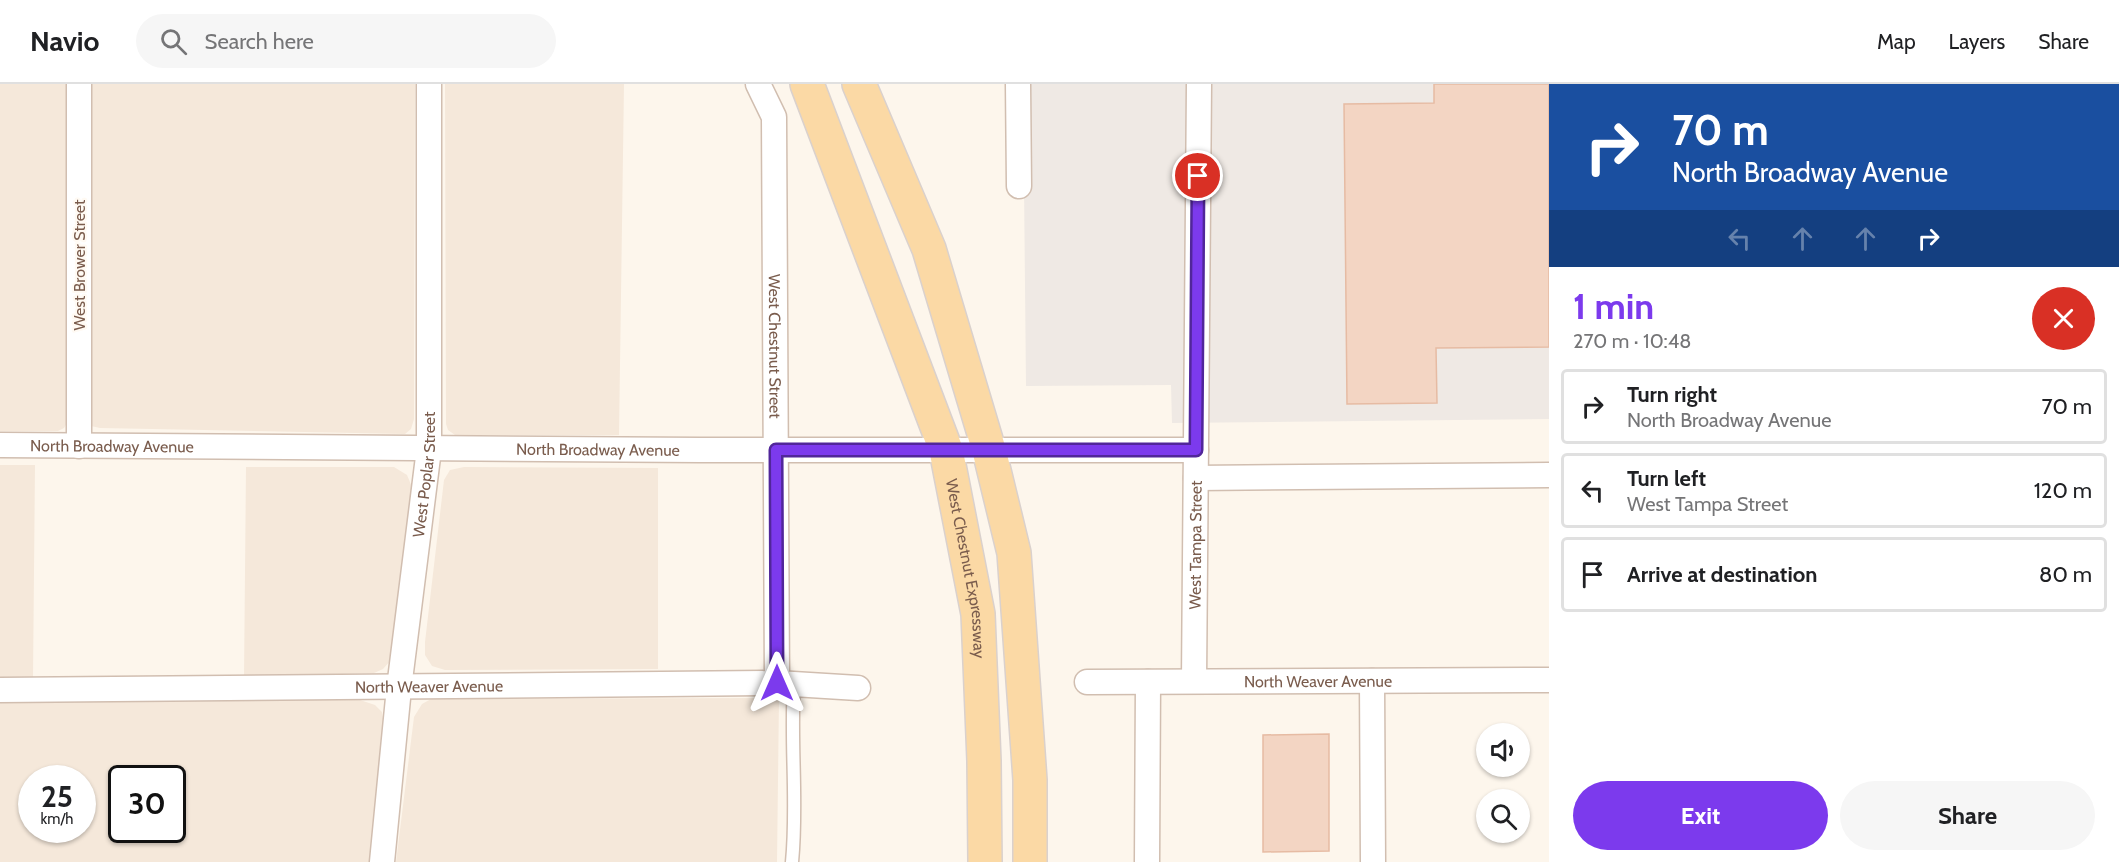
<!DOCTYPE html>
<meta charset="utf-8">
<style>
body{margin:0;font-family:Cabin,sans-serif;background:#f6f6f6;color:#202124;height:100vh;display:flex;flex-direction:column;font-size:22px;white-space:nowrap}
*{box-sizing:border-box;margin:0}
p{font-size:20px;color:#757577}
.icon{flex:none;width:33px;height:33px;fill:none;stroke:currentColor;stroke-width:2;stroke-linecap:round;stroke-linejoin:round}
.map{position:relative;flex:1;overflow:hidden}
.side{display:flex;flex-direction:column;background:#fff;width:570px}
.side>*{flex:none}
.top-card{background:#1a4fa0;color:#fff;overflow:hidden}
.fabs{position:absolute;left:1476px;top:639px;display:grid;gap:12px}
.fabs a{display:grid;place-items:center;width:54px;height:54px;border-radius:50%;background:#fff;box-shadow:0 2px 4px #0004;font-size:30px}
.speed{position:absolute;left:18px;top:681px;display:flex;gap:12px;font-size:30px;font-weight:700;text-align:center}
.speed>*{display:grid;place-content:center;width:78px;height:78px;border-radius:50%;background:#fff;box-shadow:0 2px 4px #0004;line-height:1}
.speed small{font-size:15px;font-weight:400}
.speed .limit{border:3px solid #111;border-radius:9px;background:#fff;color:#111}
.pin{position:absolute;display:grid;place-items:center;width:51px;height:51px;color:#fff;margin:-26px;border:3px solid #fff;border-radius:50%;box-shadow:0 2px 6px #0007}
.me{position:absolute;width:66px;margin:-33px;rotate:0deg;stroke-linejoin:round;filter:drop-shadow(0 0 4px #0008)}
.turn{display:flex;align-items:center;gap:21px;height:126px;padding:0 24px;font-size:27px}
.turn .icon{width:78px;height:78px;stroke-width:2.5}
.turn b{display:block;font-size:42px;line-height:51px}
.lanes{display:flex;align-items:center;height:57px;padding:0 24px;background:#0003;justify-content:center;gap:30px;direction:ltr}
.lanes .off{opacity:.35}
.round{display:grid;place-items:center;flex:none;width:63px;height:63px;border-radius:32px;background:#f6f6f6}
.head{display:flex;align-items:center;justify-content:space-between;height:102px;padding:0 24px}
h1{font-size:36px;font-weight:700;line-height:45px;color:#7c3aed}
.primary-button{display:flex;gap:12px;margin-top:auto;padding:12px 24px}
.primary-button a{flex:1;height:69px;border-radius:36px;background:#7c3aed;color:#fff;font-size:24px;font-weight:700;line-height:69px;text-align:center}
.primary-button a+a{background:#f6f6f6;color:#202124}
ul{padding:0;list-style:none}
li{display:flex;align-items:center;gap:18px;height:75px;margin:0 12px 9px;padding:0 12px;border:3px solid #e0e0e0;border-radius:6px}
li div{flex:1}
li b{display:block;font-size:22px}
li em{font-style:normal}
header{display:flex;align-items:center;gap:36px;box-sizing:border-box;height:84px;padding:0 30px;background:#fff;border-bottom:2px solid #e0e0e0}
header strong{font-size:28px}
nav{display:flex;gap:33px;margin-inline-start:auto;font-size:21px}
.search{width:420px;height:54px;background:#f6f6f6;display:flex;align-items:center;gap:15px;box-sizing:border-box;padding:0 21px;border-radius:33px;color:#757577;font-size:22px}
main{display:flex;flex:1;min-height:0}
.map>svg:first-child{display:block}
.residential{fill:#f5e8da;fill-rule:evenodd}
.industrial{fill:#efe9e4}
.building{fill:#f3d5c3;stroke:#e6bba3;stroke-width:1.5}
.lines{fill:none;stroke-linecap:round;stroke-linejoin:round}
.service-casing{stroke:#d1beb0;stroke-width:15}
.minor-casing{stroke:#d1beb0;stroke-width:27}
.primary-casing{stroke:#dad1cd;stroke-width:36}
.service{stroke:#fff;stroke-width:12}
.minor{stroke:#fff;stroke-width:24}
.primary{stroke:#fbd9a5;stroke-width:33}
.route-casing{stroke:#51269a;stroke-width:15}
.route{stroke:#7c3aed;stroke-width:10}
.labels{text-anchor:middle;stroke-width:4.5;stroke-linejoin:round;paint-order:stroke}
.street-label{font-size:16px;fill:#7a5c4d;stroke:#fffaf3}
</style>
<header>
<strong>Navio</strong>
<div class="search"><svg class="icon" aria-label="search" viewBox="0 0 24 24"><circle cx="10" cy="10" r="6"/><path d="M15 15l6 6"/></svg>Search here</div>
<nav><a>Map</a><a>Layers</a><a>Share</a></nav>
</header>
<main>
<div class="map">
<svg width="1549" height="778" viewBox="0 0 1549 778">
<rect width="100%" height="100%" fill="#fdf6ec"/>
<!-- residential -->
<path class="residential" d="M0,0H67V339L64,344L58,347H0Z
M92,0H415L414,335L411,345L405,350L100,344L91,342L88,333Z
M445,0H624L619,351H455L448,346L446,340Z
M0,381H35L33,595H0Z
M246,383H394L407,391L412,403V417L391,576L383,585L374,589L244,593Z
M464,383L658,384V585L445,586L432,582L425,571V558L444,396L450,386Z
M779,614L777,778H396L414,633L422,620L431,615Z
M0,616H360L375,621L382,628L384,642L372,778H0ZM32,694H82V746H32ZM122,694H172V746H122Z"/>
<!-- industrial -->
<path class="industrial" d="M1023,0H1549V335L1172,339L1171,301L1026,302Z"/>
<!-- building -->
<path class="building" d="M1434,0H1549V263L1436,264L1437,319L1347,320L1344,20L1434,19Z
M1329,650V767L1263,768V651Z"/>
<g class="lines">
<!-- service casing -->
<g class="service-casing">
<path id="service" d="M792,778C798,719 790,659 794,600"/>
</g>
<!-- minor casing -->
<g class="minor-casing">
<g id="minor">
<path id="s1" d="M758,0L774,33L777,599"/>
<path d="M1018,0L1019,102"/>
<path id="s2" d="M0,361L700,366H1196"/>
<path d="M79,362V0"/>
<path d="M1196,394L1549,391"/>
<path id="s3" d="M1194,597L1199,0"/>
<path d="M1372,597L1373,778"/>
<path id="s4" d="M1087,598L1549,596"/>
<path id="s5" d="M0,606L777,599L858,604"/>
<path id="s6" d="M382,778L399,604L429,365V0"/>
<path d="M1147,778L1148,598"/>
</g>
</g>
<!-- primary casing -->
<g class="primary-casing">
<g id="primary">
<path id="s7" d="M807,0L946,366L978,530L984,677L985,778"/>
<path d="M859,0L929,165L989,366L1014,469L1030,696V778"/>
</g>
</g>
<!-- service -->
<use href="#service" class="service"/>
<!-- minor -->
<use href="#minor" class="minor"/>
<!-- primary -->
<use href="#primary" class="primary"/>
</g>
<g class="lines">
<!-- route casing -->
<g class="route-casing">
<path id="route" d="M777,599L776,366H1196L1198,92"/>
</g>
<!-- route -->
<use href="#route" class="route"/>
</g>
<g class="labels">
<!-- street labels -->
<g class="street-label">
<text transform="translate(79 181) rotate(-90)" y="6">West Brower Street</text>
<text dy="6" stroke="none"><textPath href="#s1" startOffset="266">West Chestnut Street</textPath></text>
<text dy="6" stroke="none"><textPath href="#s2" startOffset="112">North Broadway Avenue</textPath></text>
<text dy="6" stroke="none"><textPath href="#s2" startOffset="598">North Broadway Avenue</textPath></text>
<text dy="6" stroke="none"><textPath href="#s6" startOffset="390">West Poplar Street</textPath></text>
<text dy="6" stroke="none"><textPath href="#s3" startOffset="136">West Tampa Street</textPath></text>
<text dy="6" stroke="none"><textPath href="#s7" startOffset="512">West Chestnut Expressway</textPath></text>
<text dy="6" stroke="none"><textPath href="#s4" startOffset="231">North Weaver Avenue</textPath></text>
<text dy="6" stroke="none"><textPath href="#s5" startOffset="429">North Weaver Avenue</textPath></text>
</g>
</g>
</svg>
<div class="fabs">
<a><svg class="icon" aria-label="sound" viewBox="0 0 24 24"><path d="M4 9h4l5-4v14l-5-4H4zM17 9q2 3 0 6"/></svg></a>
<a><svg class="icon" aria-label="search" viewBox="0 0 24 24"><circle cx="10" cy="10" r="6"/><path d="M15 15l6 6"/></svg></a>
</div>
<div class="speed"><div>25<small>km/h</small></div><div class="limit">30</div></div>
<div class="pin" style="left:1198px;top:92px;background:#d93025"><svg class="icon" aria-label="arrive" viewBox="0 0 24 24"><path d="M6 21V4h12l-3 4 3 4H6"/></svg></div>
<svg class="me" style="left:777px;top:599px" viewBox="-20 -20 40 40"><path d="M0-17L14 15 0 8-14 15z" fill="#7c3aed" stroke="#fff" stroke-width="4"/></svg>
</div>
<section class="side">
<div class="top-card">
<div class="turn"><svg class="icon" aria-label="right" viewBox="0 0 24 24"><path d="M7 20v-9h11M14 6l5 5-5 5"/></svg><div><b>70 m</b>North Broadway Avenue</div></div>
<div class="lanes"><svg class="icon off" aria-label="left" viewBox="0 0 24 24"><path d="M17 20v-9H6M10 6l-5 5 5 5"/></svg><svg class="icon off" aria-label="ahead" viewBox="0 0 24 24"><path d="M12 20V5M6 11l6-6 6 6"/></svg><svg class="icon off" aria-label="ahead" viewBox="0 0 24 24"><path d="M12 20V5M6 11l6-6 6 6"/></svg><svg class="icon" aria-label="right" viewBox="0 0 24 24"><path d="M7 20v-9h11M14 6l5 5-5 5"/></svg></div>
</div>
<div class="head"><div><h1>1 min</h1><p>270 m · 10:48</p></div><a class="round" style="background:#d93025;color:#fff"><svg class="icon" aria-label="close" viewBox="0 0 24 24"><path d="M6 6l12 12M18 6L6 18"/></svg></a></div>
<ul>
<li><svg class="icon" aria-label="right" viewBox="0 0 24 24"><path d="M7 20v-9h11M14 6l5 5-5 5"/></svg><div><b>Turn right</b><p>North Broadway Avenue</p></div><em>70 m</em></li>
<li><svg class="icon" aria-label="left" viewBox="0 0 24 24"><path d="M17 20v-9H6M10 6l-5 5 5 5"/></svg><div><b>Turn left</b><p>West Tampa Street</p></div><em>120 m</em></li>
<li><svg class="icon" aria-label="arrive" viewBox="0 0 24 24"><path d="M6 21V4h12l-3 4 3 4H6"/></svg><div><b>Arrive at destination</b></div><em>80 m</em></li>
</ul>
<div class="primary-button"><a>Exit</a><a>Share</a></div>
</section>
</main>
